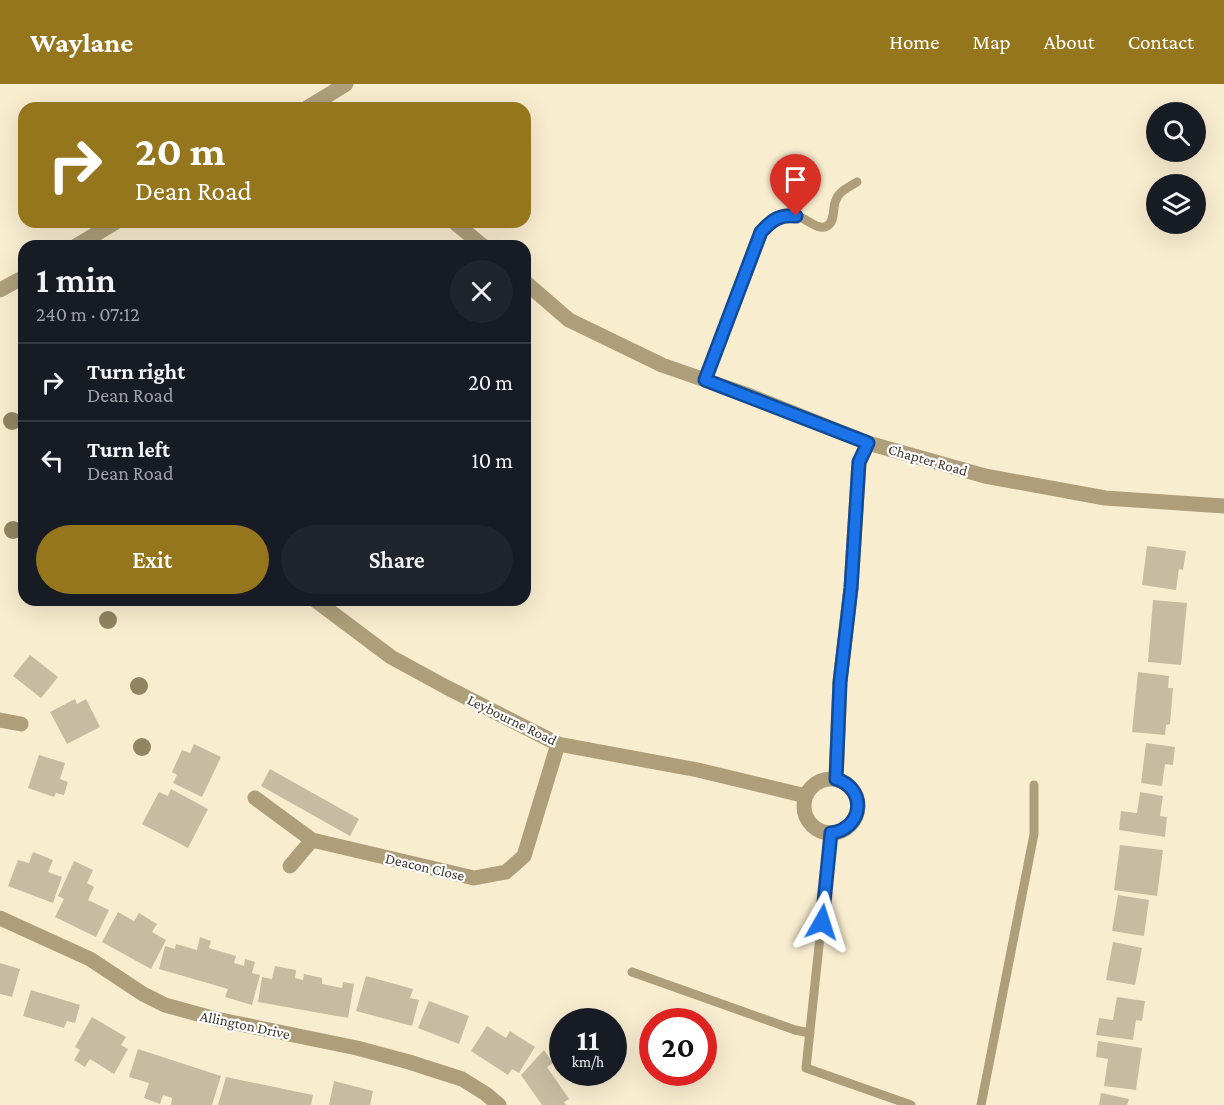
<!DOCTYPE html>
<meta charset="utf-8">
<style>
body{margin:0;font-family:"Crimson Pro",serif;background:#20242c;color:#f1f3f6;height:100vh;display:flex;flex-direction:column;font-size:22px;white-space:nowrap}
*{box-sizing:border-box;margin:0}
p{font-size:20px;color:#9ea1a6}
.icon{flex:none;width:33px;height:33px;fill:none;stroke:currentColor;stroke-width:2;stroke-linecap:round;stroke-linejoin:round}
.map{position:relative;flex:1;overflow:hidden}
.sheet{position:absolute;left:18px;top:156px;width:513px;height:366px;display:flex;flex-direction:column;background:#171b24;border-radius:18px;box-shadow:0 6px 24px #0002}
.sheet>*{flex:none}
.guide{position:absolute;left:18px;top:18px;width:513px;height:126px;border-radius:18px;box-shadow:0 6px 24px #0002;background:#95761d;color:#fff;overflow:hidden}
.tools{position:absolute;left:1146px;top:18px;display:grid;gap:12px}
.tools a{display:grid;place-items:center;width:60px;height:60px;border-radius:50%;background:#171b24;box-shadow:0 6px 24px #0002;font-size:30px}
.speed{position:absolute;left:549px;top:924px;display:flex;gap:12px;font-size:30px;font-weight:700;text-align:center}
.speed>*{display:grid;place-content:center;width:78px;height:78px;border-radius:50%;background:#171b24;box-shadow:0 6px 24px #0002;line-height:1}
.speed small{font-size:15px;font-weight:400}
.speed .limit{border:9px solid #d22;background:#fff;color:#111}
.pin{position:absolute;display:grid;place-items:center;width:51px;height:51px;color:#fff;margin:-62px -26px;border-radius:50% 50% 50% 0;rotate:-45deg;box-shadow:0 0 6px #0007}
.pin .icon{rotate:45deg}
.me{position:absolute;width:66px;margin:-33px;rotate:6deg;stroke-linejoin:round;filter:drop-shadow(0 0 4px #0008)}
.turn{display:flex;align-items:center;gap:21px;height:126px;padding:0 18px;font-size:27px}
.turn .icon{width:78px;height:78px;stroke-width:2.5}
.turn b{display:block;font-size:42px;line-height:51px}
.round{display:grid;place-items:center;flex:none;width:63px;height:63px;border-radius:32px;background:#20242c}
.overview{display:flex;align-items:center;justify-content:space-between;height:102px;padding:0 18px}
h1{font-size:36px;font-weight:600;line-height:45px}
.primary-button{display:flex;gap:12px;margin-top:auto;padding:12px 18px}
.primary-button a{flex:1;height:69px;border-radius:36px;background:#95761d;color:#fff;font-size:24px;font-weight:600;line-height:69px;text-align:center}
.primary-button a+a{background:#20242c;color:#f1f3f6}
ul{padding:0;list-style:none}
li{display:flex;align-items:center;gap:18px;height:78px;padding:0 18px;border-top:2px solid #363941}
li div{flex:1}
li b{display:block;font-size:22px}
li em{font-style:normal}
header{display:flex;align-items:center;gap:36px;box-sizing:border-box;height:84px;padding:0 30px;background:#95761d;color:#fff}
header strong{font-size:28px}
nav{display:flex;gap:33px;margin-inline-start:auto;font-size:21px}
.map>svg:first-child{display:block}
.building{fill:#c7bca1}
.lines{fill:none;stroke-linecap:round;stroke-linejoin:round}
.service{stroke:#ae9f7a;stroke-width:9}
.minor{stroke:#ae9f7a;stroke-width:15}
.tree{fill:#918460}
.route-casing{stroke:#114b97;stroke-width:15}
.route{stroke:#1a73e8;stroke-width:10}
.labels{text-anchor:middle;stroke-width:4.5;stroke-linejoin:round;paint-order:stroke}
.street-label{font-size:15px;fill:#3e392e;stroke:#fff}
</style>
<header>
<strong>Waylane</strong>
<nav><a>Home</a><a>Map</a><a>About</a><a>Contact</a></nav>
</header>
<div class="map">
<svg width="1224" height="1021" viewBox="0 0 1224 1021">
<rect width="100%" height="100%" fill="#f9edd0"/>
<!-- building -->
<path class="building" d="M1147,462L1186,467L1183,486L1179,485L1176,506L1142,501Z
M1153,516L1187,519L1181,581L1148,578Z
M30,571L58,593L41,614L13,592Z
M1138,588L1169,592L1168,604H1173L1170,640L1166,641L1165,651L1132,648Z
M75,615L77,620L86,615L100,643L67,660L50,628Z
M1146,659L1175,663L1173,681L1165,680L1162,702L1141,699Z
M194,660L221,673L202,713L173,699L177,691L172,688L182,666L190,669Z
M39,671L65,679L60,695L68,698L64,711L56,709L54,713L28,704Z
M270,685L359,735L350,752L261,702Z
M171,705L208,725L188,764L142,740L159,708L168,712Z
M1140,708L1163,712L1160,732L1167,733L1165,753L1119,746L1121,727L1137,729Z
M1120,761L1163,766L1157,812L1114,806Z
M33,768L53,776L48,788L62,793L53,819L8,802L18,776L29,779Z
M74,777L93,786L87,799L94,803L88,816L109,826L96,853L55,833L64,815L58,812Z
M1118,811L1149,816L1144,852L1112,847Z
M118,828L134,837L139,829L157,840L152,848L166,856L151,885L102,858Z
M200,853L211,857L209,864L236,872L234,879L244,882L245,875L255,878L252,889L260,891L252,921L225,913L228,905L159,885L165,862L175,865L176,860L197,866Z
M1113,858L1142,864L1135,901L1106,896Z
M0,879L20,885L12,913L0,910Z
M275,882L296,886L295,894L303,896L304,890L322,894V900L342,904L343,898L354,900L348,934L258,918L262,893L272,895Z
M366,892L413,905L410,914L419,916L412,942L356,927Z
M31,906L80,921L75,939L67,937L64,944L23,932Z
M1117,913L1145,917L1142,937L1136,936L1133,956L1096,951L1099,934L1113,936Z
M429,917L469,932L459,960L418,944Z
M92,933L126,953L121,961L128,965L114,990L90,975L85,983L74,976L80,966L75,963Z
M487,942L506,954L510,947L535,963L519,989L512,985L508,991L471,967Z
M1098,957L1142,964L1136,1006L1104,1002L1108,975L1096,973Z
M138,965L221,992L212,1021H171L172,1014L163,1011L160,1020L144,1014L149,999L129,993Z
M544,966L553,979L547,983L569,1015L564,1018L566,1021H542L521,991Z
M226,993L313,1011L311,1021H218Z
M334,997L373,1007L370,1021H329Z
M1101,1009L1129,1015L1127,1021H1099Z"/>
<g class="lines">
<!-- service -->
<path class="service" d="M705,295L761,149C796,108 811,151 827,142C836,137 832,123 836,116C839,107 849,103 857,98
M831,749L806,984L911,1021
M632,888L795,946L810,949
M981,1021L1034,750V701"/>
<!-- minor -->
<path class="minor" d="M307,24L346,0
M454,138L483,162
M76,162L116,138
M525,198L569,236L662,281L748,311L868,359L985,392L1105,414L1224,422
M0,206L24,193
M315,516L391,573L446,603L558,660L698,686L806,712
M0,636L21,640
M836,695L840,598L851,504L859,379L868,359
M804 722a27 27 0 1 1 54 0a27 27 0 1 1-54 0Z
M255,714L312,756L474,794L506,788L524,772L558,660
M290,782L312,756
M0,834L90,875L143,910L165,921L216,935L357,964L409,978L462,995L486,1010L499,1021"/>
</g>
<!-- trees -->
<g class="tree">
<circle cx="12" cy="337" r="9"/>
<circle cx="13" cy="446" r="9"/>
<circle cx="108" cy="536" r="9"/>
<circle cx="139" cy="602" r="9"/>
<circle cx="142" cy="663" r="9"/>
</g>
<g class="lines">
<!-- route casing -->
<g class="route-casing">
<path id="route" d="M796,132C780,130 772,136 761,148L705,296L868,359L859,378L851,504L840,598L836,695C868,705 863,745 831,749L822,838"/>
</g>
<!-- route -->
<use href="#route" class="route"/>
</g>
<g class="labels">
<!-- street labels -->
<g class="street-label">
<text transform="translate(928 376) rotate(16)" y="5">Chapter Road</text>
<text transform="translate(512 636) rotate(26)" y="5">Leybourne Road</text>
<text transform="translate(425 783) rotate(13)" y="5">Deacon Close</text>
<text transform="translate(245 941) rotate(12)" y="5">Allington Drive</text>
</g>
</g>
</svg>
<div class="tools">
<a><svg class="icon" aria-label="search" viewBox="0 0 24 24"><circle cx="10" cy="10" r="6"/><path d="M15 15l6 6"/></svg></a>
<a><svg class="icon" aria-label="layers" viewBox="0 0 24 24"><path d="M12 4l9 5-9 5-9-5zM3 14l9 5 9-5"/></svg></a>
</div>
<div class="speed"><div>11<small>km/h</small></div><div class="limit">20</div></div>
<div class="pin" style="left:796px;top:132px;background:#d93025"><svg class="icon" aria-label="arrive" viewBox="0 0 24 24"><path d="M6 21V4h12l-3 4 3 4H6"/></svg></div>
<svg class="me" style="left:822px;top:838px" viewBox="-20 -20 40 40"><path d="M0-17L14 15 0 8-14 15z" fill="#1a73e8" stroke="#fff" stroke-width="4"/></svg>
<div class="guide">
<div class="turn"><svg class="icon" aria-label="right" viewBox="0 0 24 24"><path d="M7 20v-9h11M14 6l5 5-5 5"/></svg><div><b>20 m</b>Dean Road</div></div>
</div>
<section class="sheet">
<div class="overview"><div><h1>1 min</h1><p>240 m · 07:12</p></div><a class="round"><svg class="icon" aria-label="close" viewBox="0 0 24 24"><path d="M6 6l12 12M18 6L6 18"/></svg></a></div>
<ul>
<li><svg class="icon" aria-label="right" viewBox="0 0 24 24"><path d="M7 20v-9h11M14 6l5 5-5 5"/></svg><div><b>Turn right</b><p>Dean Road</p></div><em>20 m</em></li>
<li><svg class="icon" aria-label="left" viewBox="0 0 24 24"><path d="M17 20v-9H6M10 6l-5 5 5 5"/></svg><div><b>Turn left</b><p>Dean Road</p></div><em>10 m</em></li>
</ul>
<div class="primary-button"><a>Exit</a><a>Share</a></div>
</section>
</div>
